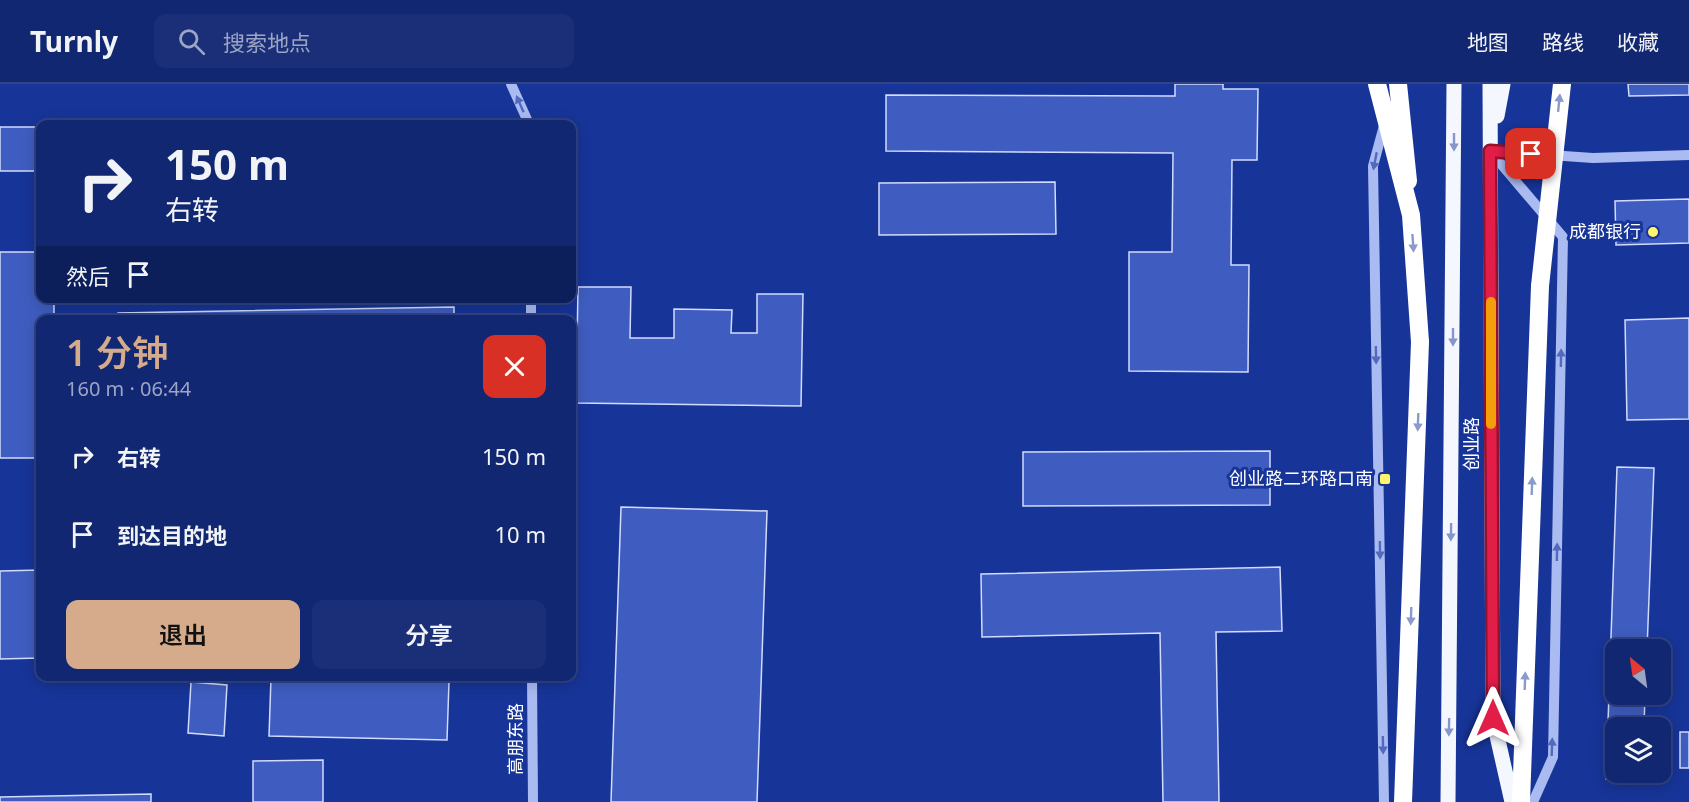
<!DOCTYPE html>
<html lang="zh">
<meta charset="utf-8">
<style>
body{margin:0;font-family:"Noto Sans","Noto Sans SC",sans-serif;background:#1a2f77;color:#f1f3f6;height:100vh;display:flex;flex-direction:column;font-size:22px;white-space:nowrap}
*{box-sizing:border-box;margin:0}
p{font-size:20px;color:#9ca5c4}
.icon{flex:none;width:33px;height:33px;fill:none;stroke:currentColor;stroke-width:2;stroke-linecap:round;stroke-linejoin:round}
.map{position:relative;flex:1;overflow:hidden}
.drawer{position:absolute;left:36px;top:231px;width:540px;height:366px;display:flex;flex-direction:column;background:#112772;border-radius:12px;box-shadow:0 3px 15px #0003,0 0 0 2px #304484}
.drawer>*{flex:none}
.banner{position:absolute;left:36px;top:36px;width:540px;height:183px;border-radius:12px;box-shadow:0 3px 15px #0003,0 0 0 2px #304484;background:#112772;color:#f1f3f6;overflow:hidden}
.needle{width:39px;rotate:331deg}
.controls{position:absolute;left:1605px;top:555px;display:grid;gap:12px}
.controls a{display:grid;place-items:center;width:66px;height:66px;border-radius:12px;background:#112772;box-shadow:0 3px 15px #0003,0 0 0 2px #304484;font-size:30px}
.pin{position:absolute;display:grid;place-items:center;width:51px;height:51px;color:#fff;margin:-26px;border-radius:12px;box-shadow:0 3px 9px #0006}
.me{position:absolute;width:66px;margin:-33px;rotate:0deg;stroke-linejoin:round;filter:drop-shadow(0 0 4px #0008)}
.turn{display:flex;align-items:center;gap:21px;height:126px;padding:0 30px;font-size:27px}
.turn .icon{width:78px;height:78px;stroke-width:2.5}
.turn b{display:block;font-size:42px;line-height:51px}
.then{display:flex;align-items:center;height:57px;padding:0 30px;background:#0003;gap:12px;font-size:22px}
.round{display:grid;place-items:center;flex:none;width:63px;height:63px;border-radius:12px;background:#1a2f77}
.summary{display:flex;align-items:center;justify-content:space-between;height:102px;padding:0 30px}
h1{font-size:36px;font-weight:600;line-height:45px;color:#d6ab8b}
.cta{display:flex;gap:12px;margin-top:auto;padding:12px 30px}
.cta a{flex:1;height:69px;border-radius:12px;background:#d6ab8b;color:#111;font-size:24px;font-weight:600;line-height:69px;text-align:center}
.cta a+a{background:#1a2f77;color:#f1f3f6}
ul{padding:0;list-style:none}
li{display:flex;align-items:center;gap:18px;height:78px;padding:0 30px}
li div{flex:1}
li b{display:block;font-size:22px}
li em{font-style:normal}
header{display:flex;align-items:center;gap:36px;box-sizing:border-box;height:84px;padding:0 30px;background:#112772;border-bottom:2px solid #304484}
header strong{font-size:28px}
nav{display:flex;gap:33px;margin-inline-start:auto;font-size:21px}
.search{width:420px;height:54px;background:#1a2f77;display:flex;align-items:center;gap:15px;box-sizing:border-box;padding:0 21px;border-radius:12px;color:#9ca5c4;font-size:22px}
.map>svg:first-child{display:block}
.building{fill:#3f5dc0;stroke:#d2dcfc;stroke-width:1.5}
.lines{fill:none;stroke-linecap:round;stroke-linejoin:round}
.minor{stroke:#aabbf2;stroke-width:10}
.major{stroke:#f5f7ff;stroke-width:15}
.highway{stroke:#fff;stroke-width:18}
.highway-bridge{stroke:#fff;stroke-width:18}
.oneway{fill:#8b9acc}
.oneway2{fill:#526abc}
.oneway3{fill:#8696cc}
.route-casing{stroke:#92132f;stroke-width:15}
.route{stroke:#e11d48;stroke-width:10}
.slow{stroke:#f59e0b;stroke-width:10}
.poi-dot{fill:#fff46b;stroke:#173498;stroke-width:2}
.labels{text-anchor:middle;stroke-width:6;stroke-linejoin:round;paint-order:stroke}
.poi-label{font-size:18px;fill:#fff;stroke:#173498;text-anchor:end}
.street-label{font-size:18px;fill:#fff;stroke:#173498}
</style>
<header>
<strong>Turnly</strong>
<div class="search"><svg class="icon" aria-label="search" viewBox="0 0 24 24"><circle cx="10" cy="10" r="6"/><path d="M15 15l6 6"/></svg>搜索地点</div>
<nav><a>地图</a><a>路线</a><a>收藏</a></nav>
</header>
<div class="map">
<svg width="1689" height="718" viewBox="0 0 1689 718">
<rect width="100%" height="100%" fill="#173498"/>
<!-- building -->
<path class="building" d="M1175,0H1223V5H1258L1257,76H1232L1231,181H1249L1248,288L1129,287V168H1172L1173,69L886,67V11L1175,12Z
M1628,0H1689V11L1629,12Z
M0,43H40V87H0Z
M1055,98L1056,150L879,151V99Z
M1689,115V159L1616,161L1615,117Z
M0,168H40V214H54V236H40V374H0Z
M578,203H631L630,254H674V225L732,226L731,249H757V210H803L801,322L576,319Z
M454,223V236H118V229Z
M1689,234V335L1627,336L1625,236Z
M1270,367V421L1023,422V368Z
M1617,383L1654,384L1647,566H1616V610H1645L1644,644H1616V688H1642V696L1606,695Z
M621,423L767,427L757,718H611Z
M1280,483L1282,547L1216,548L1219,718H1163L1160,549L982,553L981,490Z
M40,486V574L0,575V487Z
M271,594L449,598L447,656L269,652Z
M191,598L227,601L224,652L188,649Z
M1680,648H1689V684H1680Z
M323,676V718H253V677Z
M151,710V718H0V713Z"/>
<g class="lines">
<!-- minor -->
<path class="minor" d="M511,0L529,40
M1490,67L1563,153L1553,673L1533,718
M1490,67L1593,74L1689,71
M531,214V236
M532,592L533,718
M1384,718L1373,82L1385,38"/>
<!-- major -->
<path class="major" d="M1490,0L1493,634L1512,718
M1497,32L1503,0
M1448,718L1454,0"/>
<!-- highway -->
<path class="highway" d="M1398,0L1408,97
M1403,718L1420,258
M1521,718L1540,202"/>
<!-- highway-bridge -->
<path class="highway-bridge" d="M1377,0L1411,131L1420,258
M1540,202L1562,0"/>
</g>
<!-- one-way arrows -->
<defs><path id="oneway-solid" d="M-6-.8H1V-3.2L6.5 0L1 3.2V.8H-6Z" transform="scale(1.5)"/></defs>
<g class="oneway">
<use href="#oneway-solid" transform="translate(1559 19) rotate(-84)"/>
<use href="#oneway-solid" transform="translate(1413 159) rotate(86)"/>
<use href="#oneway-solid" transform="translate(1418 338) rotate(92)"/>
<use href="#oneway-solid" transform="translate(1532 402) rotate(-88)"/>
<use href="#oneway-solid" transform="translate(1411 532) rotate(92)"/>
<use href="#oneway-solid" transform="translate(1525 597) rotate(-88)"/>
</g>
<g class="oneway2">
<use href="#oneway-solid" transform="translate(520 20) rotate(-114)"/>
<use href="#oneway-solid" transform="translate(1375 77) rotate(101)"/>
<use href="#oneway-solid" transform="translate(1376 271) rotate(89)"/>
<use href="#oneway-solid" transform="translate(1561 274) rotate(-89)"/>
<use href="#oneway-solid" transform="translate(1380 466) rotate(89)"/>
<use href="#oneway-solid" transform="translate(1557 468) rotate(-89)"/>
<use href="#oneway-solid" transform="translate(1383 661) rotate(89)"/>
<use href="#oneway-solid" transform="translate(1552 663) rotate(-88)"/>
</g>
<g class="oneway3">
<use href="#oneway-solid" transform="translate(1454 58) rotate(90)"/>
<use href="#oneway-solid" transform="translate(1453 253) rotate(90)"/>
<use href="#oneway-solid" transform="translate(1451 448) rotate(91)"/>
<use href="#oneway-solid" transform="translate(1449 643) rotate(91)"/>
</g>
<g class="lines">
<!-- route casing -->
<g class="route-casing">
<path id="route" d="M1493,634L1490,67L1531,70"/>
</g>
<!-- route -->
<use href="#route" class="route"/>
<!-- slow -->
<path class="slow" d="M1491,218V340"/>
</g>
<!-- markers -->
<g class="poi-dot">
<circle cx="1653" cy="148" r="6"/>
<rect x="1379" y="389" width="12" height="12" rx="3"/>
</g>
<g class="labels">
<!-- poi labels -->
<g class="poi-label">
<text x="1641" y="154">成都银行</text>
<text x="1373" y="401">创业路二环路口南</text>
</g>
<!-- street labels -->
<g class="street-label">
<text transform="translate(1472 360) rotate(-90)" y="6">创业路</text>
<text transform="translate(516 655) rotate(-90)" y="6">高朋东路</text>
</g>
</g>
</svg>
<div class="controls">
<a><svg class="needle" viewBox="-14 -14 28 28"><path d="M0-13l5 13h-10z" fill="#e53935"/><path d="M0 13l5-13h-10z" fill="#9ca5c4"/></svg></a>
<a><svg class="icon" aria-label="layers" viewBox="0 0 24 24"><path d="M12 4l9 5-9 5-9-5zM3 14l9 5 9-5"/></svg></a>
</div>
<div class="pin" style="left:1531px;top:70px;background:#d93025"><svg class="icon" aria-label="arrive" viewBox="0 0 24 24"><path d="M6 21V4h12l-3 4 3 4H6"/></svg></div>
<svg class="me" style="left:1493px;top:634px" viewBox="-20 -20 40 40"><path d="M0-17L14 15 0 8-14 15z" fill="#e11d48" stroke="#fff" stroke-width="4"/></svg>
<div class="banner">
<div class="turn"><svg class="icon" aria-label="right" viewBox="0 0 24 24"><path d="M7 20v-9h11M14 6l5 5-5 5"/></svg><div><b>150 m</b>右转</div></div>
<div class="then">然后<svg class="icon" aria-label="arrive" viewBox="0 0 24 24"><path d="M6 21V4h12l-3 4 3 4H6"/></svg></div>
</div>
<section class="drawer">
<div class="summary"><div><h1>1 分钟</h1><p>160 m · 06:44</p></div><a class="round" style="background:#d93025;color:#fff"><svg class="icon" aria-label="close" viewBox="0 0 24 24"><path d="M6 6l12 12M18 6L6 18"/></svg></a></div>
<ul>
<li><svg class="icon" aria-label="right" viewBox="0 0 24 24"><path d="M7 20v-9h11M14 6l5 5-5 5"/></svg><div><b>右转</b></div><em>150 m</em></li>
<li><svg class="icon" aria-label="arrive" viewBox="0 0 24 24"><path d="M6 21V4h12l-3 4 3 4H6"/></svg><div><b>到达目的地</b></div><em>10 m</em></li>
</ul>
<div class="cta"><a>退出</a><a>分享</a></div>
</section>
</div>
